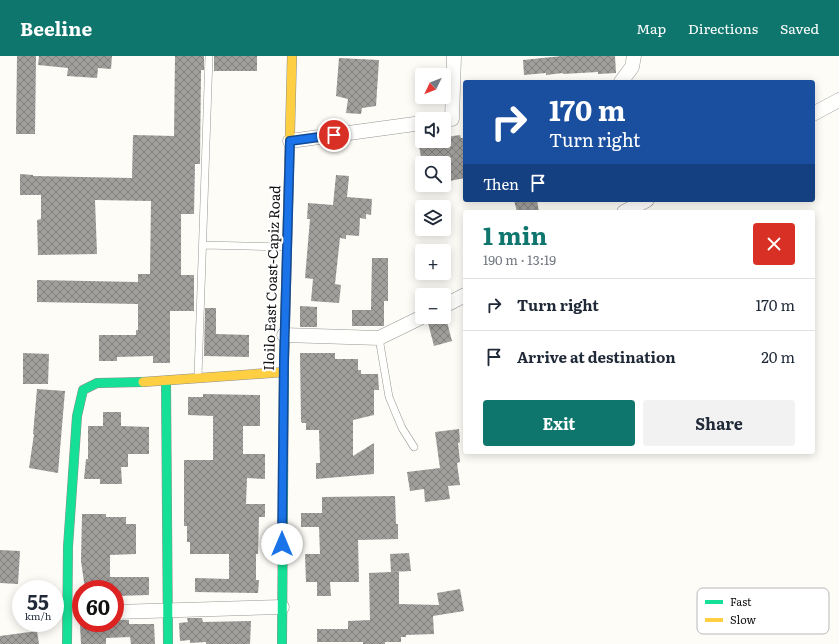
<!DOCTYPE html>
<meta charset="utf-8">
<style>
body{margin:0;font-family:Literata,serif;background:#f2f2f3;color:#1f2937;height:100vh;display:flex;flex-direction:column;font-size:15px;white-space:nowrap}
*{box-sizing:border-box;margin:0}
p{font-size:13px;color:#747a83}
.icon{flex:none;width:22px;height:22px;fill:none;stroke:currentColor;stroke-width:2;stroke-linecap:round;stroke-linejoin:round}
.map{position:relative;flex:1;overflow:hidden}
.side{position:absolute;left:463px;top:154px;width:352px;height:244px;display:flex;flex-direction:column;background:#fff;border-radius:4px;box-shadow:0 2px 10px #0003}
.side>*{flex:none}
.hud{position:absolute;left:463px;top:24px;width:352px;height:122px;border-radius:4px;box-shadow:0 2px 10px #0003;background:#1a4fa0;color:#fff;overflow:hidden}
.needle{width:26px;rotate:227deg}
.fabs{position:absolute;left:415px;top:12px;display:grid;gap:8px}
.fabs a{display:grid;place-items:center;width:36px;height:36px;border-radius:4px;background:#fff;box-shadow:0 2px 10px #0003;font-size:20px}
.speed{position:absolute;left:12px;top:524px;display:flex;gap:8px;font-size:20px;font-weight:700;text-align:center}
.speed>*{display:grid;place-content:center;width:52px;height:52px;border-radius:50%;background:#fff;box-shadow:0 2px 10px #0003;line-height:1}
.speed small{font-size:10px;font-weight:400}
.speed .limit{border:6px solid #d22;background:#fff;color:#111}
.pin{position:absolute;display:grid;place-items:center;width:34px;height:34px;color:#fff;margin:-17px;border:2px solid #fff;border-radius:50%;box-shadow:0 1px 4px #0007}
.me{position:absolute;width:44px;margin:-22px;rotate:0deg;stroke-linejoin:round;filter:drop-shadow(0 0 3px #0008)}
.turn{display:flex;align-items:center;gap:14px;height:84px;padding:0 20px;font-size:18px}
.turn .icon{width:52px;height:52px;stroke-width:2.5}
.turn b{display:block;font-size:28px;line-height:34px}
.then{display:flex;align-items:center;height:38px;padding:0 20px;background:#0003;gap:8px;font-size:15px}
.round{display:grid;place-items:center;flex:none;width:42px;height:42px;border-radius:4px;background:#f2f2f3}
.head{display:flex;align-items:center;justify-content:space-between;height:68px;padding:0 20px}
h1{font-size:24px;font-weight:700;line-height:30px;color:#0f766e}
.button{display:flex;gap:8px;margin-top:auto;padding:8px 20px}
.button a{flex:1;height:46px;border-radius:4px;background:#0f766e;color:#fff;font-size:16px;font-weight:700;line-height:46px;text-align:center}
.button a+a{background:#f2f2f3;color:#1f2937}
ul{padding:0;list-style:none}
li{display:flex;align-items:center;gap:12px;height:52px;padding:0 20px;border-top:1px solid #e0e1e3}
li div{flex:1}
li b{display:block;font-size:15px}
li em{font-style:normal}
header{display:flex;align-items:center;gap:24px;box-sizing:border-box;height:56px;padding:0 20px;background:#0f766e;color:#fff}
header strong{font-size:19px}
nav{display:flex;gap:22px;margin-inline-start:auto;font-size:14px}
.map>svg:first-child{display:block}
.building{fill:url(#building-cross-hatch)}
.lines{fill:none;stroke-linecap:round;stroke-linejoin:round}
.lane-casing{stroke:#979795;stroke-width:8}
.street-casing{stroke:#979795;stroke-width:15}
.fast-casing{stroke:#8e8d8b;stroke-width:10}
.slow-casing{stroke:#8e8d8b;stroke-width:10}
.lane{stroke:#fffffe;stroke-width:7}
.street{stroke:#fffffe;stroke-width:14}
.fast{stroke:#16e098;stroke-width:9}
.slow{stroke:#ffcf43;stroke-width:9}
.route-casing{stroke:#114b97;stroke-width:10}
.route{stroke:#1a73e8;stroke-width:7}
.labels{text-anchor:middle;stroke-width:4;stroke-linejoin:round;paint-order:stroke}
.street-label{font-size:14px;fill:#111;stroke:#fff}
.key{fill:#fff;stroke:#b8b8b8;stroke-width:1}
.key-label{font-size:11px;fill:#111}
</style>
<header>
<strong>Beeline</strong>
<nav><a>Map</a><a>Directions</a><a>Saved</a></nav>
</header>
<div class="map">
<svg width="839" height="588" viewBox="0 0 839 588">
<defs>
<pattern id="building-cross-hatch" width="8" height="8" patternUnits="userSpaceOnUse"><rect width="8" height="8" fill="#a19f9c"/><path d="M0 0l8 8M0 8l8-8" fill="none" stroke="#82807e"/></pattern>
</defs>
<rect width="100%" height="100%" fill="#fdfcf7"/>
<!-- building -->
<path class="building" d="M17,0H36L35,78H16Z
M39,0H112L111,13L98,12L97,22L67,20L68,12L38,9Z
M175,0H204V14H201L200,108H195L194,158H181V219H194V255H170V307H153V300L117,301V305H99V279H136V274H138V248L37,246V224L138,226V218H150L151,145L95,144L97,198L38,199L37,164L41,163V139H20V118L33,119V120L132,122L133,79L174,80Z
M214,0H257V15H214Z
M562,0H615L616,17L598,18V16L563,18V17L546,19V17L524,19L523,4Z
M339,2L379,4L376,50L362,52L361,58L346,57L348,43L336,40Z
M460,79L461,82H465V122L444,126V107H422L419,90L446,86V81Z
M336,119L349,120L347,141L372,143L371,159L366,158V163L360,162L359,180L346,179V183L340,182L335,228L341,229L339,247L311,245L313,223L305,222L310,163H307L308,147L333,149Z
M514,144H537L539,156H517Z
M372,202H388V245H384V270H352V254H371Z
M300,250L317,251V271H300Z
M205,252H216V278L249,279V301L204,300Z
M446,262L452,285L434,290L428,267Z
M23,297L49,298L48,328H23Z
M300,297H335V303H358V314H361V318H378L379,334H374V359L353,364V400L374,387V418L316,423V407H320L319,374H306V367H302L301,365Z
M37,333L65,335L58,417L29,412L34,378H33Z
M203,338L260,339V370H243V398H265V423L247,422L246,448H265V461H259L258,498H256V524H259L258,537L195,536V522L229,523V498H190V486H187V470H184V404H213V360L188,359V341H203Z
M103,356H121V370L149,371V398H128V411H121L122,428H100V423H84L86,403H88V370H103Z
M459,373L460,386L458,387L460,406L457,407L460,429L448,430L450,443L425,446L424,433L410,435L407,416L440,412L435,376Z
M395,440L396,468H398V483L358,484L359,526H330L331,540H317V526H306L305,498H320L319,471H301V457H322V441Z
M82,458H106V461H126V468H136V498L110,499V521H149V539L115,540V533H85L81,505Z
M0,494L20,495L18,528L0,527Z
M409,497L411,515L392,516H399V548L439,549L437,537L460,533L464,555L433,560L434,578L406,579V581H401V586H385V588H363V586H317V573H348V565L370,564L369,517L391,516L390,498Z
M187,562H202L203,566L251,565L250,588H206V586L190,587V584L180,585L179,567L188,566Z
M115,564H129V568H154L155,588H131L130,581L106,582V588H81L80,569L111,568V567H115Z
M37,575L39,588H0V580Z"/>
<g class="lines">
<!-- lane casing -->
<g class="lane-casing">
<path id="lane" d="M203,189L285,191
M379,282L389,341L402,372L414,391
M198,320L209,0"/>
</g>
<!-- street casing -->
<g class="street-casing">
<path id="street" d="M621,26L632,11L634,0
M813,58L839,44
M452,63L454,0
M290,85L422,67
M624,156L647,144
M444,250L465,239
M284,279L379,282L422,261
M115,556L282,551"/>
</g>
<!-- fast casing -->
<g class="fast-casing">
<path id="fast" d="M166,325L168,588
M67,588L68,491L77,360L83,334L97,327L143,326
M282,588L284,309"/>
</g>
<!-- slow casing -->
<g class="slow-casing">
<path id="slow" d="M284,309L292,0
M143,326L284,316"/>
</g>
<!-- lane -->
<use href="#lane" class="lane"/>
<!-- street -->
<use href="#street" class="street"/>
<!-- fast -->
<use href="#fast" class="fast"/>
<!-- slow -->
<use href="#slow" class="slow"/>
</g>
<g class="lines">
<!-- route casing -->
<g class="route-casing">
<path id="route" d="M282,488L284,304L290,85L334,79"/>
</g>
<!-- route -->
<use href="#route" class="route"/>
</g>
<g class="labels">
<!-- street labels -->
<g class="street-label">
<text transform="translate(272 222) rotate(-88)" y="5">Iloilo East Coast-Capiz Road</text>
</g>
</g>
<!-- legend -->
<rect x="697" y="532" width="132" height="46" rx="6" class="key"/>
<rect x="705" y="544" width="18" height="4" fill="#16e098"/>
<rect x="705" y="562" width="18" height="4" fill="#ffcf43"/>
<g class="key-label">
<text x="730" y="550">Fast</text>
<text x="730" y="568">Slow</text>
</g>
</svg>
<div class="fabs">
<a><svg class="needle" viewBox="-14 -14 28 28"><path d="M0-13l5 13h-10z" fill="#e53935"/><path d="M0 13l5-13h-10z" fill="#747a83"/></svg></a>
<a><svg class="icon" aria-label="sound" viewBox="0 0 24 24"><path d="M4 9h4l5-4v14l-5-4H4zM17 9q2 3 0 6"/></svg></a>
<a><svg class="icon" aria-label="search" viewBox="0 0 24 24"><circle cx="10" cy="10" r="6"/><path d="M15 15l6 6"/></svg></a>
<a><svg class="icon" aria-label="layers" viewBox="0 0 24 24"><path d="M12 4l9 5-9 5-9-5zM3 14l9 5 9-5"/></svg></a>
<a>+</a>
<a>−</a>
</div>
<div class="speed"><div>55<small>km/h</small></div><div class="limit">60</div></div>
<div class="pin" style="left:334px;top:79px;background:#d93025"><svg class="icon" aria-label="arrive" viewBox="0 0 24 24"><path d="M6 21V4h12l-3 4 3 4H6"/></svg></div>
<svg class="me" style="left:282px;top:488px" viewBox="-20 -20 40 40"><circle r="19" fill="#fff"/><path d="M0-13L10 11 0 6-10 11z" fill="#1a73e8"/></svg>
<div class="hud">
<div class="turn"><svg class="icon" aria-label="right" viewBox="0 0 24 24"><path d="M7 20v-9h11M14 6l5 5-5 5"/></svg><div><b>170 m</b>Turn right</div></div>
<div class="then">Then<svg class="icon" aria-label="arrive" viewBox="0 0 24 24"><path d="M6 21V4h12l-3 4 3 4H6"/></svg></div>
</div>
<section class="side">
<div class="head"><div><h1>1 min</h1><p>190 m · 13:19</p></div><a class="round" style="background:#d93025;color:#fff"><svg class="icon" aria-label="close" viewBox="0 0 24 24"><path d="M6 6l12 12M18 6L6 18"/></svg></a></div>
<ul>
<li><svg class="icon" aria-label="right" viewBox="0 0 24 24"><path d="M7 20v-9h11M14 6l5 5-5 5"/></svg><div><b>Turn right</b></div><em>170 m</em></li>
<li><svg class="icon" aria-label="arrive" viewBox="0 0 24 24"><path d="M6 21V4h12l-3 4 3 4H6"/></svg><div><b>Arrive at destination</b></div><em>20 m</em></li>
</ul>
<div class="button"><a>Exit</a><a>Share</a></div>
</section>
</div>
